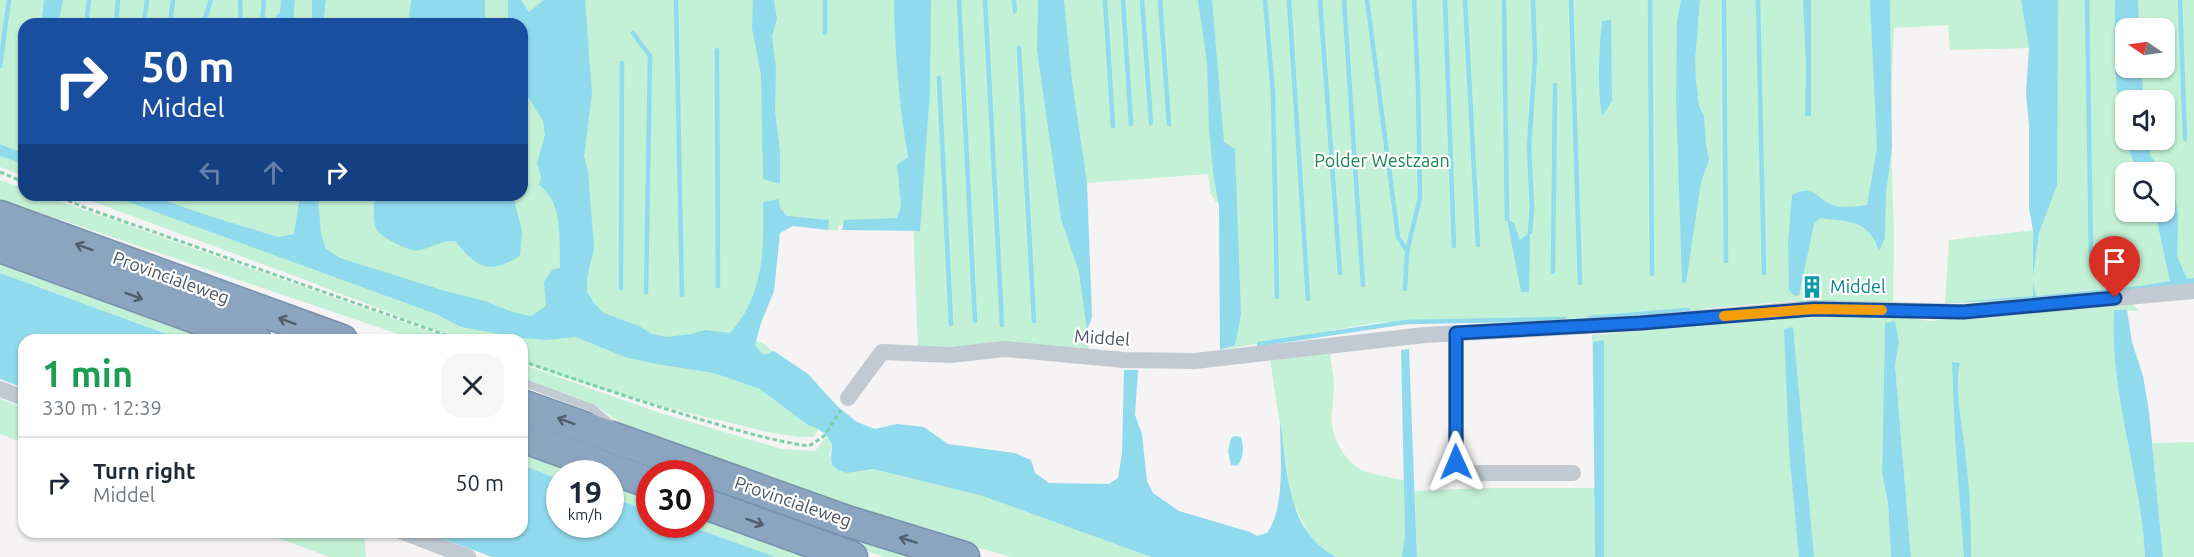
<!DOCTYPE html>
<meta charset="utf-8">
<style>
body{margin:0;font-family:Ubuntu,sans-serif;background:#f6f6f7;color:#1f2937;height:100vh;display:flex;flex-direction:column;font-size:22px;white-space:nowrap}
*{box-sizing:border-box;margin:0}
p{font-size:20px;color:#747a83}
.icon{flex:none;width:33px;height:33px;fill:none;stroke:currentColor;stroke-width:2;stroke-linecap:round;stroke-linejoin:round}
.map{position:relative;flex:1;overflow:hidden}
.panel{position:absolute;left:18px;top:334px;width:510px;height:204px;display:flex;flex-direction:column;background:#fff;border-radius:18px;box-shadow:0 2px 4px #0004}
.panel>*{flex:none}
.top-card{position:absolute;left:18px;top:18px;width:510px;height:183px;border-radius:18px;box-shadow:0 2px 4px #0004;background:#1a4fa0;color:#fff;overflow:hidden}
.needle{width:39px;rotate:283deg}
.fabs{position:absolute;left:2115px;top:18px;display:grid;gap:12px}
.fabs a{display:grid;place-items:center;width:60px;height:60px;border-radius:12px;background:#fff;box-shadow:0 2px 4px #0004;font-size:30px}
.speed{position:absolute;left:546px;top:460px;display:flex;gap:12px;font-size:30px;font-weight:700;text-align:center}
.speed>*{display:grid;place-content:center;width:78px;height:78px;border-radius:50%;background:#fff;box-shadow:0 2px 4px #0004;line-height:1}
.speed small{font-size:15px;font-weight:400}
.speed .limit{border:9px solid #d22;background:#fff;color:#111}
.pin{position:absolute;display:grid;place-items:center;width:51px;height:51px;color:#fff;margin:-62px -26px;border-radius:50% 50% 50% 0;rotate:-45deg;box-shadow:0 0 6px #0007}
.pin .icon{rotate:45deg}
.me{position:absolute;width:66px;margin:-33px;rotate:359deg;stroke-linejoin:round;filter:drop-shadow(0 0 4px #0008)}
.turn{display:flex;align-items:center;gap:21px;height:126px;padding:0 24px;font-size:27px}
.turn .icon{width:78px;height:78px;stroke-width:2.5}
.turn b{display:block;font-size:42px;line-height:51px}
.lanes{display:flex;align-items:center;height:57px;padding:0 24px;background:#0003;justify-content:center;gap:30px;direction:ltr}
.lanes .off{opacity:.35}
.round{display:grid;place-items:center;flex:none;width:63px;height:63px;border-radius:18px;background:#f6f6f7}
.overview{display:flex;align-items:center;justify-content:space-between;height:102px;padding:0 24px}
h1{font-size:36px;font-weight:700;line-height:45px;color:#1e9e55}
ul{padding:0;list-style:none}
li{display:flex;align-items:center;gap:18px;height:90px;padding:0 24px;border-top:2px solid #e0e1e3}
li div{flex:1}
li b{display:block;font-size:22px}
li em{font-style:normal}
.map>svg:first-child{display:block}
.green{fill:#c3f1d5;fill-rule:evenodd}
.water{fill:#90daee}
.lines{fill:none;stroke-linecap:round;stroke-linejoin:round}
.stream{stroke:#90daee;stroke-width:4.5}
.highway-casing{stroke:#7690ad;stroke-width:33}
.path{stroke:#7ad0a6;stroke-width:3;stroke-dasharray:4.5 3;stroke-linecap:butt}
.lane{stroke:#c1cad2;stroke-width:8}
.street{stroke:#c1cad2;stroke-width:16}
.highway{stroke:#8ba5c1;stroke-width:30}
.oneway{stroke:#505e6b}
.route-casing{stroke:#114b97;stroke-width:15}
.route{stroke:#1a73e8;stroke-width:10}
.slow{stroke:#f59e0b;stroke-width:10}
.labels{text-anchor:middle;stroke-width:4.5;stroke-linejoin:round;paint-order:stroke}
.park-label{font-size:18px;fill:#17864f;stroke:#fff}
.street-label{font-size:18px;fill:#4a5661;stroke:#fff}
.culture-label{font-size:18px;fill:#0d838f;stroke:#fff;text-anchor:start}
</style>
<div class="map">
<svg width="2194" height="557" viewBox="0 0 2194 557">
<rect width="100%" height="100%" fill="#f5f3f3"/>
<!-- green -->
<path class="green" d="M0,0H2194V285L1997,302L1945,303L1949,240L2034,230L2030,145L2029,48L1950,50L1948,25L1894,28L1890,118L1894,232L1893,302L1791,301L1701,309L1693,315L1525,321L1422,320L1374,323L1227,349L1228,279L1225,201L1216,202L1211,195L1208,174L1087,183L1081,265L1083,269L1089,351L976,346L918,348L913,223L839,225L837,231L828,230V226L791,224L775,226L749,338L762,343L823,391L837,405L813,437C785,437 758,430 731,423C660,408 591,386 522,363V340H459L295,276L75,195H522V24H24V176L0,167V156L7,158L0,155ZM2126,28H2164V68H2126ZM2126,100H2164V140H2126ZM2126,172H2164V212H2126Z
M0,180L24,188V195H42L454,340H416L0,199Z
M0,257L228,340H183L0,273Z
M2131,303L2139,311L2114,310C2109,394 2141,474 2145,557H1911L1895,365L1899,343L1885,323L1882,474L1888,503L1891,557H1417L1415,491L1485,488H1595L1592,335L1797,318L1883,314L1930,321Z
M1330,352C1331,363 1333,373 1334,384C1334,390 1333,406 1332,411C1329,435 1344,464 1367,472C1379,476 1392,478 1404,480L1405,534L1402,557H1336L1323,550L1311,539L1291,498L1270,359Z
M522,364L657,412L782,449L815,451L827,436L832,445L830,453L832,465L838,470L847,473L873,469L983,496L1151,557H1011L823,502L639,434L591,403L522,378Z
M0,399L24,408V443L0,434Z
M2194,442V557H2163L2152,443Z
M522,448L578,474H560L559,479L522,465Z
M611,486L649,498V511L611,497Z
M720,488L922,557H884L716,497Z
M701,513L822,557H775L687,525H700Z
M264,533H364L366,557H330Z"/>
<!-- water -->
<path class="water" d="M44,0H63L58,24H41Z
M281,0H295L293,24H277L276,15L280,13Z
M312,0H326L323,24H312Z
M411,0H485V24H408Z
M508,0H521L529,12L544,0H585L592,93L584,156L588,170L594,248L587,279V291L594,303L604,313L639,326L652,334L667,337L691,334L705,330L730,333C764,296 764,249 763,202L779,199L780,208L787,216L829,220L828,230L793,226L780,233L774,291L761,323L755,345L763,355L774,351L808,374L837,406L857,422L875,429L897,424L924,427L948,444L1015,453L1031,460L1035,473L1049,483L1109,484L1118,478L1122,453L1124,370H1138L1135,415L1142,434L1147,481L1153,493L1179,511L1250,532L1257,536L1267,533C1286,507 1280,453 1280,421C1288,470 1285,530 1336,557H1151L983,496L873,469L847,473L838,470L832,465L831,459L832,445L827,436L819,429L808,425L760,389L714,373L657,364L625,357L576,337L546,340L523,338L461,327L436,314L109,195H149L209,216L278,237L294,234L300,195H318L321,235L326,249L340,258L442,290L488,302L512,312L531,316L546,306L544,282L552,270L560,268C559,242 564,202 539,185L541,177L537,163L545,135L543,121L522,87V24H512L508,16Z
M753,0H774L777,19L772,36L776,68L775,110L780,153V184L763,179L761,75L752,28Z
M894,0H931L930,90L920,231L842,230L844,220L897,218L901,206L897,165L908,157C899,105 895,53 894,0Z
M1038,0H1064L1072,81L1087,183L1092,317L1087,330L1079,272L1061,219L1037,50Z
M1198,0H1212L1224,142L1235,149L1241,315L1235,345L1220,350L1219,206L1213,172L1209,129L1207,62Z
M1681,0H1700L1695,61L1696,81L1699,106L1704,116L1706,146L1709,160L1701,182L1686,283L1682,282L1676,98L1677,21Z
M1803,0H1811V116H1805L1806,64Z
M1870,0H1890L1892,148L1886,193L1885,238L1879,251C1869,219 1849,222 1820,218L1814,224L1799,295L1795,296L1789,290L1788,244L1792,195C1816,182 1817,202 1837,206C1845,208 1858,206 1867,205L1877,148Z
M2021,0H2058V3L2057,185L2039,233L2033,277V230L2029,208V125L2026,93L2029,48Z
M2115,0H2138L2139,28H2126V68H2141L2144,100H2126V140H2149L2150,155L2162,172H2138C2113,119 2114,58 2115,0Z
M1611,20L1612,101L1602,116C1597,85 1599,52 1602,21Z
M0,144L22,153L24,150V164L0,156Z
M2165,177L2174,189L2178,216L2177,256L2187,279L2194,278V285L2024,299L1945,303L2033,296V282L2036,296L2140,286L2170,281L2155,212H2164Z
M375,195H513L522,231L520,256C488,275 477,268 455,241C439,241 434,247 420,250C410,253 380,237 376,228C372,218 374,205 375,195Z
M1507,219L1514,223L1520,240L1530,232L1529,292H1521Z
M0,273L183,340H24V388L0,379Z
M2114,310H2127L2132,342L2143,376L2149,411L2163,557H2145C2141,474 2109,394 2114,310Z
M1895,321L1899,343L1895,365L1911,557H1891L1888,503L1882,474L1885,323Z
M1793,327L1814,557H1799L1789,450L1784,329Z
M1604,340V557H1595L1593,342Z
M1409,349L1417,557H1402L1405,534L1401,350Z
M1952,362L1960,363C1953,389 1964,433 1966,460C1970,492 1971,525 1971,557H1964L1955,437Z
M1235,436L1241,437C1244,447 1244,458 1237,466L1231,465L1228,451L1231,438Z
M522,465L559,479L560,525H610L611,497L649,511L650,525H687L775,557H492L444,539L442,541L430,536V534L429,533L522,532Z"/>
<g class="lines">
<!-- stream -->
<path class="stream" d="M240,0L241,24
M676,0L682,295
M825,0V33
M959,0L975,321
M985,0L1002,325
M1014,0L1015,11
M1105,0L1113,126
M1123,0L1131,124
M1142,0L1151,123
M1160,0L1169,124
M1265,0L1273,94L1277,297
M1289,0L1308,299
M1320,0L1340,273
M1344,0L1363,285
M1367,0L1398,237L1407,251L1420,198L1418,87L1414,0
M1445,0L1454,246
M1465,0L1478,245
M1504,0L1507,219
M1571,0L1580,283
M1650,0L1652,274
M1724,0L1726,261
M1758,0L1764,273
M2087,0L2091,258
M2180,0L2185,139
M86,24L89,0
M116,24L118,0
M144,24L147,0
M170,24L173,0
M203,24L211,0
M262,24L264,0
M633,33L650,56L646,292
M1019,48L1034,321
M717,50L718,286
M0,66L9,0
M939,78L951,324
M1530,232L1532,207L1529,147L1535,59L1533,0
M1553,272L1555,85
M621,288L622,63
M1405,289L1407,251
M1590,318L1688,310
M1259,344L1406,322L1564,319"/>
<!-- highway casing -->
<g class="highway-casing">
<path id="highway" d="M0,216L342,340
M0,247L256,340
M522,405L847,521L964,557
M522,437L650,483
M700,502L852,557"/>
</g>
<!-- path -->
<path class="path" d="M0,172L24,182
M54,195L86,208L460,340
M522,361C583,382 644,403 706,421C740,431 774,441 809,446L824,436L841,410"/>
<!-- lane -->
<path class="lane" d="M522,382L592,408L611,424"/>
<!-- street -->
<path class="street" d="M1456,333V457L1458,467L1467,473H1573
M0,389L24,398
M848,398L882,352L951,355L1005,349L1124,360L1195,361L1425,335L1641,323L1814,308L1963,312L2194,291
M403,532L468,557"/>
<!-- highway -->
<use href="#highway" class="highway"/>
</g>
<!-- one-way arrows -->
<defs><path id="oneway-shaft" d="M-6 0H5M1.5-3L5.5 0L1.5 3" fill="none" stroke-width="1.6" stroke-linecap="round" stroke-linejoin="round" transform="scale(1.5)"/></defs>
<g class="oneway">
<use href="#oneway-shaft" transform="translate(84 247) rotate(-160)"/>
<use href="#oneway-shaft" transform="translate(134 296) rotate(20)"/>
<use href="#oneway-shaft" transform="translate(287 321) rotate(-160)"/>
<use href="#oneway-shaft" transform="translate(566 421) rotate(-160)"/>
<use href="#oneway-shaft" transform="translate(755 522) rotate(20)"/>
<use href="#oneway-shaft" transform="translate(908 540) rotate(-163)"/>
</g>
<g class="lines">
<!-- route casing -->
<g class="route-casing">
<path id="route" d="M1456,462V333L1641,323L1814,309L1963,312L2115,298"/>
</g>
<!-- route -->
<use href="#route" class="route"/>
<!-- slow -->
<path class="slow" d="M1724,316L1814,309L1882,310"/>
</g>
<!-- icons -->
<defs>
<g id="building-bare" transform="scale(1.8)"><path d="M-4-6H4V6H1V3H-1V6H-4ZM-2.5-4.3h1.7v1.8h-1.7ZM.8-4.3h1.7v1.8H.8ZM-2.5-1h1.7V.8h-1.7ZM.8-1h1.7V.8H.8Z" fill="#0f9aa8" stroke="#fff" stroke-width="2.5" paint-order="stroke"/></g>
</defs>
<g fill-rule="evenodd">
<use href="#building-bare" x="1812" y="287"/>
</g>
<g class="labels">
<!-- park labels -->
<g class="park-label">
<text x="1382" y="167">Polder Westzaan</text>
</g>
<!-- street labels -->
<g class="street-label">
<text transform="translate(171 278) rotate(20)" y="6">Provincialeweg</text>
<text transform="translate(1102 338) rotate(4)" y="6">Middel</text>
<text transform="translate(793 502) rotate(19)" y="6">Provincialeweg</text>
</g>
<!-- culture labels -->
<g class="culture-label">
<text x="1830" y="293">Middel</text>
</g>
</g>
</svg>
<div class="fabs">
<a><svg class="needle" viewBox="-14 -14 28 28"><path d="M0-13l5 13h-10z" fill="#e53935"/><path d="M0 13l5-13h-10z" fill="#747a83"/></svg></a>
<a><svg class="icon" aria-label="sound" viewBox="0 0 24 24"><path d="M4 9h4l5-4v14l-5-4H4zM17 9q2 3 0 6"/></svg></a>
<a><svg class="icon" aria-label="search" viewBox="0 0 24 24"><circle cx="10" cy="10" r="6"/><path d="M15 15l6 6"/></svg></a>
</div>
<div class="speed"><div>19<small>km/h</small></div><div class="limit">30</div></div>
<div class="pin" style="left:2115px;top:298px;background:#d93025"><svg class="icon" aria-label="arrive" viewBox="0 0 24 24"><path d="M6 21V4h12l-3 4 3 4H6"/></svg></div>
<svg class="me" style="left:1456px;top:462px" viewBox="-20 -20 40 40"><path d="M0-17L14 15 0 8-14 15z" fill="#1a73e8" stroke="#fff" stroke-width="4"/></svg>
<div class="top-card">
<div class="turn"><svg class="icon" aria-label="right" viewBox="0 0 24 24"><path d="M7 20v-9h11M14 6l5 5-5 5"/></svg><div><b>50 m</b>Middel</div></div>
<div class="lanes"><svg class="icon off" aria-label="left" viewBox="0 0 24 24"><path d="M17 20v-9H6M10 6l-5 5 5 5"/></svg><svg class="icon off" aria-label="ahead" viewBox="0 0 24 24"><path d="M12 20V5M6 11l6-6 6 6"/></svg><svg class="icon" aria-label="right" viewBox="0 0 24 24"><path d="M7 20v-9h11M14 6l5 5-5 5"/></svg></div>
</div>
<section class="panel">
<div class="overview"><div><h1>1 min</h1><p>330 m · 12:39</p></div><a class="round"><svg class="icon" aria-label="close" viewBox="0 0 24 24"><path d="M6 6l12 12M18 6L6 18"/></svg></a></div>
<ul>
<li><svg class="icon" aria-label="right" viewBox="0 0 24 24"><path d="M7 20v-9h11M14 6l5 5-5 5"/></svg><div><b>Turn right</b><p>Middel</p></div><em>50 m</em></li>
</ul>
</section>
</div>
